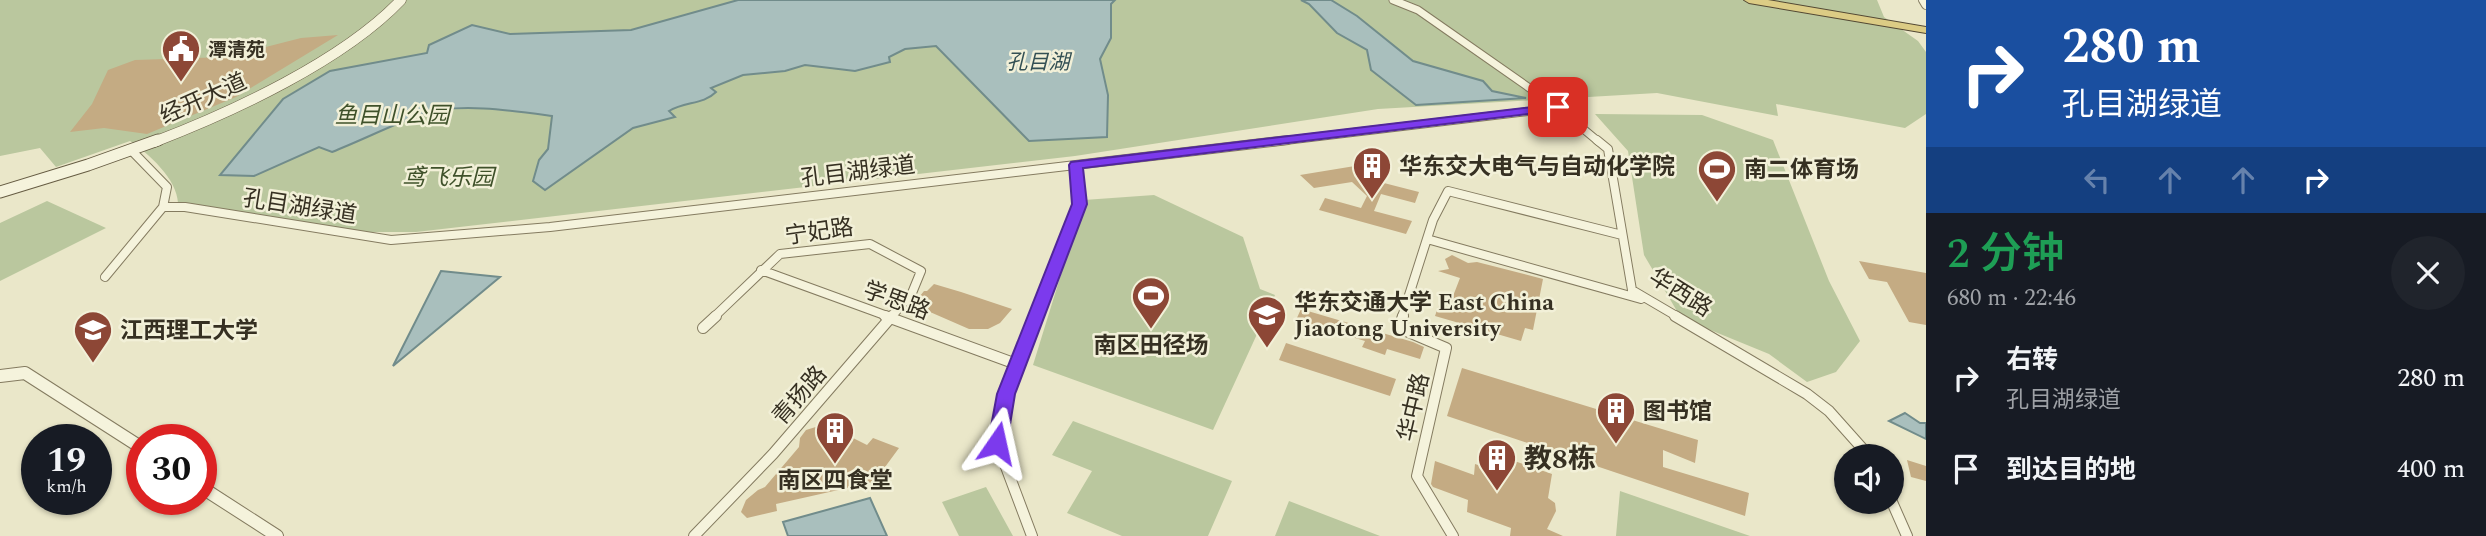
<!DOCTYPE html>
<html lang="zh">
<meta charset="utf-8">
<style>
body{margin:0;font-family:Spectral,"Noto Sans SC",serif;background:#20242c;color:#f1f3f6;height:100vh;display:flex;flex-direction:column;font-size:26px;white-space:nowrap}
*{box-sizing:border-box;margin:0}
p{font-size:23px;color:#9ea1a6}
.icon{flex:none;width:38px;height:38px;fill:none;stroke:currentColor;stroke-width:2;stroke-linecap:round;stroke-linejoin:round}
.map{position:relative;flex:1;overflow:hidden}
.details{display:flex;flex-direction:column;background:#171b24;width:560px}
.details>*{flex:none}
.banner{background:#1a4fa0;color:#fff;overflow:hidden}
.buttons{position:absolute;left:1834px;top:444px;display:grid;gap:14px}
.buttons a{display:grid;place-items:center;width:70px;height:70px;border-radius:50%;background:#171b24;box-shadow:0 2px 5px #0004;font-size:35px}
.speed{position:absolute;left:21px;top:424px;display:flex;gap:14px;font-size:35px;font-weight:700;text-align:center}
.speed>*{display:grid;place-content:center;width:91px;height:91px;border-radius:50%;background:#171b24;box-shadow:0 2px 5px #0004;line-height:1}
.speed small{font-size:18px;font-weight:400}
.speed .limit{border:10px solid #d22;background:#fff;color:#111}
.pin{position:absolute;display:grid;place-items:center;width:60px;height:60px;color:#fff;margin:-30px;border-radius:14px;box-shadow:0 4px 10px #0006}
.me{position:absolute;width:77px;margin:-38px;rotate:11deg;stroke-linejoin:round;filter:drop-shadow(0 0 5px #0008)}
.turn{display:flex;align-items:center;gap:24px;height:147px;padding:0 21px;font-size:32px}
.turn .icon{width:91px;height:91px;stroke-width:2.5}
.turn b{display:block;font-size:49px;line-height:60px}
.lanes{display:flex;align-items:center;height:66px;padding:0 21px;background:#0003;justify-content:center;gap:35px;direction:ltr}
.lanes .off{opacity:.35}
.round{display:grid;place-items:center;flex:none;width:74px;height:74px;border-radius:37px;background:#20242c}
.headline{display:flex;align-items:center;justify-content:space-between;height:119px;padding:0 21px}
h1{font-size:42px;font-weight:600;line-height:52px;color:#1e9e55}
ul{padding:0;list-style:none}
li{display:flex;align-items:center;gap:21px;height:91px;padding:0 21px}
li div{flex:1}
li b{display:block;font-size:26px}
li em{font-style:normal}
main{display:flex;flex:1;min-height:0}
.map>svg:first-child{display:block}
.green{fill:#bac79e}
.water{fill:#a9bfbd;stroke:#718c8b;stroke-width:2}
.building{fill:#c4ab83}
.lines{fill:none;stroke-linecap:round;stroke-linejoin:round}
.minor-far2-casing{stroke:#847b60;stroke-width:9}
.minor-far1-casing{stroke:#847b60;stroke-width:10}
.minor-casing{stroke:#847b60;stroke-width:12}
.tertiary-far1-casing{stroke:#847b60;stroke-width:10}
.tertiary-casing{stroke:#847b60;stroke-width:14}
.secondary-far1-casing{stroke:#665c43;stroke-width:11}
.secondary-casing{stroke:#665c43;stroke-width:13}
.trunk-casing{stroke:#534833;stroke-width:2}
.minor-far2{stroke:#f5f3dc;stroke-width:7}
.minor-far1{stroke:#f5f3dc;stroke-width:8}
.minor{stroke:#f5f3dc;stroke-width:10}
.tertiary-far1{stroke:#f5f3dc;stroke-width:8}
.tertiary{stroke:#f5f3dc;stroke-width:12}
.secondary-far1{stroke:#f5f3dc;stroke-width:10}
.secondary{stroke:#f5f3dc;stroke-width:11}
.trunk{fill:#dccc85;fill-rule:evenodd}
.route{fill:#7c3aed;stroke:#51269a;stroke-width:2}
.labels{text-anchor:middle;stroke-width:5;stroke-linejoin:round;paint-order:stroke}
.far-poi-label{font-size:19px;font-weight:bold;fill:#363022;stroke:#f2f0d8;text-anchor:start}
.far-water-label{font-size:21px;font-style:italic;fill:#335054;stroke:#f2f0d8}
.street-label{font-size:23px;fill:#363022;stroke:#f2f0d8}
.park-label{font-size:23px;font-style:italic;fill:#3f512a;stroke:#f2f0d8}
.poi-label{font-size:23px;font-weight:bold;fill:#363022;stroke:#f2f0d8;text-anchor:start}
.near-poi-label{font-size:28px;font-weight:bold;fill:#363022;stroke:#f2f0d8;text-anchor:start}
</style>
<main>
<div class="map">
<svg width="1926" height="536" viewBox="0 0 1926 536">
<rect width="100%" height="100%" fill="#eae7c9"/>
<!-- green -->
<path class="green" d="M0,0H1877L1884,17L1918,41L1926,52V114L1905,128L1776,104L1778,116L1657,93L1378,109L1075,156L416,232H361L178,203C177,179 149,154 130,141L56,167L40,148L0,156Z
M1595,114L1702,115L1773,140L1829,281L1860,341L1836,372L1807,382L1769,354L1681,318L1644,255L1628,151Z
M1154,195L1243,237L1260,289L1275,295L1213,430L1033,365L1084,200Z
M47,201L106,228L0,281V223Z
M1073,421L1232,481L1208,536H1122L1067,513L1092,471L1052,455Z
M986,487L1013,536H959L942,502Z
M1620,491L1750,536H1616Z
M1289,501L1380,536H1275Z"/>
<!-- water -->
<path class="water" d="M738,0H1115L1111,4V38L1100,59L1108,95L1107,137L1029,141L936,46L905,49L889,57L890,62L855,71L805,65L785,71L743,75L711,88L716,92C703,105 685,101 669,111L675,117L633,128L545,190L533,181L539,160L548,149L552,116C516,111 458,102 422,114C392,125 362,140 332,152L319,147L254,176L220,175L283,99L330,71L427,53L429,45L472,25L510,34L631,30Z
M1301,0H1331L1357,16L1413,61L1483,81L1492,91L1526,98L1416,105L1371,70L1367,50L1337,33L1309,4Z
M441,271L500,277L393,366Z
M1905,413L1920,423H1926V439L1889,421Z
M870,498L887,536H788L783,522Z"/>
<!-- building -->
<path class="building" d="M338,35L236,97L147,134L104,128L70,132L92,104L108,70L135,60L226,57L301,38Z
M1361,165L1380,182L1419,192L1415,203L1381,194L1374,211L1412,221L1406,234L1319,210L1325,198L1361,208L1367,196L1352,182L1314,188L1300,175Z
M1452,255L1468,263L1477,262L1543,279L1533,330L1525,328L1521,341L1435,316L1440,301L1450,304L1460,278L1438,271L1449,269L1445,259Z
M1859,261L1926,273V325L1909,322L1887,282L1869,279Z
M934,284L961,292L1012,309L1000,323L988,329H969L930,312H922L912,306L924,291H927Z
M1301,309L1413,342L1424,347L1420,359L1387,349L1385,355L1362,347L1365,341L1296,320Z
M1286,343L1396,379L1390,396L1279,360Z
M1462,368L1698,440L1695,463L1663,450V467L1749,493L1745,516L1447,416Z
M819,426H829L867,445L873,438L899,448L874,482L776,504L777,511L747,518L741,512L746,500L758,490L765,487L799,447L800,438L806,430Z
M1500,456L1552,474L1548,498L1555,503L1556,511L1547,529L1563,536H1510L1511,528L1467,512L1468,500L1433,487L1431,484L1435,461L1474,475L1475,464L1497,471Z
M1907,460L1926,466V481L1911,477Z"/>
<g class="lines">
<!-- minor-far2 casing -->
<g class="minor-far2-casing">
<path id="minor-far2" d="M1393,0L1418,10L1558,108L1599,142
M1273,142L1558,108"/>
</g>
<!-- minor-far1 casing -->
<g class="minor-far1-casing">
<path id="minor-far1" d="M1597,140L1608,149L1632,290L1678,317
M163,207H185L391,240L550,227L1288,140
M1427,239L1641,299
M761,270L890,317
M105,277L163,207L167,187L131,150
M714,317L780,254L870,244L921,271L912,293L891,317
M1035,317L1079,204L1076,165
M1402,317L1433,220L1448,191L1622,235"/>
</g>
<!-- minor casing -->
<g class="minor-casing">
<path id="minor" d="M885,316L1019,365
M1403,316L1399,328L1446,348L1417,476L1453,536
M1675,316L1807,394L1829,411L1870,457
M703,328L716,316
M1892,502L1907,536
M694,536L773,454L892,316
M1032,536L997,443L1006,394L1036,316"/>
</g>
<!-- tertiary-far1 casing -->
<g class="tertiary-far1-casing">
<path id="tertiary-far1" d="M1923,0L1926,5"/>
</g>
<!-- tertiary casing -->
<g class="tertiary-casing">
<path id="tertiary" d="M0,376L25,373L142,448
M201,487L277,536"/>
</g>
<!-- secondary-far1 casing -->
<g class="secondary-far1-casing">
<path id="secondary-far1" d="M154,142C232,112 343,61 401,0"/>
</g>
<!-- secondary casing -->
<g class="secondary-casing">
<path id="secondary" d="M0,192L88,165L158,140"/>
</g>
<!-- trunk casing -->
<g class="trunk-casing">
<path id="trunk" d="M1744,0H1768L1926,27V33L1749,3Z"/>
</g>
<!-- minor-far2 -->
<use href="#minor-far2" class="minor-far2"/>
<!-- minor-far1 -->
<use href="#minor-far1" class="minor-far1"/>
<!-- minor -->
<use href="#minor" class="minor"/>
<!-- tertiary-far1 -->
<use href="#tertiary-far1" class="tertiary-far1"/>
<!-- tertiary -->
<use href="#tertiary" class="tertiary"/>
<!-- secondary-far1 -->
<use href="#secondary-far1" class="secondary-far1"/>
<!-- secondary -->
<use href="#secondary" class="secondary"/>
<!-- trunk -->
<use href="#trunk" class="trunk"/>
</g>
<!-- route -->
<path class="route" d="M1558,104L1564,107L1562,110L1083,168L1087,204L1015,394L1007,443L1004,448L997,450L990,448L988,443L997,394L1072,204L1069,165L1071,162Z"/>
<!-- icons -->
<defs>
<g id="civic-pin" transform="scale(2.0125)"><path d="M0 17L-7.5 6A9.5 9.5 0 1 1 7.5 6Z" fill="#8d4736" stroke="#f2f0d8"/><path d="M-.6-6.5H3V-4.5H.6V-3L4-1V1h2V6H-6V1h2V-1L-.6-3ZM-1.2 2.5V6h2.4V2.5Z" fill="#fff"/></g>
<g id="building-pin" transform="scale(2.0125)"><path d="M0 17L-7.5 6A9.5 9.5 0 1 1 7.5 6Z" fill="#8d4736" stroke="#f2f0d8"/><path d="M-4-6H4V6H1V3H-1V6H-4ZM-2.5-4.3h1.7v1.8h-1.7ZM.8-4.3h1.7v1.8H.8ZM-2.5-1h1.7V.8h-1.7ZM.8-1h1.7V.8H.8Z" fill="#fff"/></g>
<g id="stadium-pin" transform="scale(2.0125)"><path d="M0 17L-7.5 6A9.5 9.5 0 1 1 7.5 6Z" fill="#8d4736" stroke="#f2f0d8"/><path d="M0-5a6.5 5 0 1 0 0 10a6.5 5 0 1 0 0-10ZM-3.5-1.8h7v3.6h-7Z" fill="#fff"/></g>
<g id="university-pin" transform="scale(2.0125)"><path d="M0 17L-7.5 6A9.5 9.5 0 1 1 7.5 6Z" fill="#8d4736" stroke="#f2f0d8"/><path d="M0-5L7-2L0 1L-7-2ZM-4 1L0 2.5L4 1V4Q0 6-4 4Z" fill="#fff"/></g>
</defs>
<g fill-rule="evenodd">
<use href="#civic-pin" x="181" y="49"/>
<use href="#building-pin" x="1372" y="166"/>
<use href="#stadium-pin" x="1717" y="169"/>
<use href="#stadium-pin" x="1151" y="296"/>
<use href="#university-pin" x="1267" y="315"/>
<use href="#university-pin" x="93" y="330"/>
<use href="#building-pin" x="1616" y="411"/>
<use href="#building-pin" x="835" y="431"/>
<use href="#building-pin" x="1497" y="458"/>
</g>
<g class="labels">
<!-- far-poi labels -->
<g class="far-poi-label">
<text x="208" y="56">潭清苑</text>
</g>
<!-- far-water labels -->
<g class="far-water-label">
<text x="1038" y="69">孔目湖</text>
</g>
<!-- street labels -->
<g class="street-label">
<text transform="translate(203 98) rotate(-24)" y="8">经开大道</text>
<text transform="translate(858 171) rotate(-7)" y="8">孔目湖绿道</text>
<text transform="translate(300 206) rotate(9)" y="8">孔目湖绿道</text>
<text transform="translate(819 231) rotate(-8)" y="8">宁妃路</text>
<text transform="translate(1681 292) rotate(32)" y="8">华西路</text>
<text transform="translate(897 300) rotate(20)" y="8">学思路</text>
<text transform="translate(799 395) rotate(-49)" y="8">青扬路</text>
<text transform="translate(1413 407) rotate(-77)" y="8">华中路</text>
</g>
<!-- park labels -->
<g class="park-label">
<text x="392" y="123">鱼目山公园</text>
<text x="448" y="185">鸢飞乐园</text>
</g>
<!-- poi labels -->
<g class="poi-label">
<text x="1399" y="174">华东交大电气与自动化学院</text>
<text x="1744" y="177">南二体育场</text>
<text x="1294" y="310">华东交通大学 East China<tspan x="1294" dy="26">Jiaotong University</tspan></text>
<text x="120" y="338">江西理工大学</text>
<text x="1151" y="353" text-anchor="middle">南区田径场</text>
<text x="1643" y="419">图书馆</text>
<text x="835" y="488" text-anchor="middle">南区四食堂</text>
</g>
<!-- near-poi labels -->
<g class="near-poi-label">
<text x="1524" y="468">教8栋</text>
</g>
</g>
</svg>
<div class="buttons">
<a><svg class="icon" aria-label="sound" viewBox="0 0 24 24"><path d="M4 9h4l5-4v14l-5-4H4zM17 9q2 3 0 6"/></svg></a>
</div>
<div class="speed"><div>19<small>km/h</small></div><div class="limit">30</div></div>
<div class="pin" style="left:1558px;top:107px;background:#d93025"><svg class="icon" aria-label="arrive" viewBox="0 0 24 24"><path d="M6 21V4h12l-3 4 3 4H6"/></svg></div>
<svg class="me" style="left:997px;top:443px" viewBox="-20 -20 40 40"><path d="M0-17L14 15 0 8-14 15z" fill="#7c3aed" stroke="#fff" stroke-width="4"/></svg>
</div>
<section class="details">
<div class="banner">
<div class="turn"><svg class="icon" aria-label="right" viewBox="0 0 24 24"><path d="M7 20v-9h11M14 6l5 5-5 5"/></svg><div><b>280 m</b>孔目湖绿道</div></div>
<div class="lanes"><svg class="icon off" aria-label="left" viewBox="0 0 24 24"><path d="M17 20v-9H6M10 6l-5 5 5 5"/></svg><svg class="icon off" aria-label="ahead" viewBox="0 0 24 24"><path d="M12 20V5M6 11l6-6 6 6"/></svg><svg class="icon off" aria-label="ahead" viewBox="0 0 24 24"><path d="M12 20V5M6 11l6-6 6 6"/></svg><svg class="icon" aria-label="right" viewBox="0 0 24 24"><path d="M7 20v-9h11M14 6l5 5-5 5"/></svg></div>
</div>
<div class="headline"><div><h1>2 分钟</h1><p>680 m · 22:46</p></div><a class="round"><svg class="icon" aria-label="close" viewBox="0 0 24 24"><path d="M6 6l12 12M18 6L6 18"/></svg></a></div>
<ul>
<li><svg class="icon" aria-label="right" viewBox="0 0 24 24"><path d="M7 20v-9h11M14 6l5 5-5 5"/></svg><div><b>右转</b><p>孔目湖绿道</p></div><em>280 m</em></li>
<li><svg class="icon" aria-label="arrive" viewBox="0 0 24 24"><path d="M6 21V4h12l-3 4 3 4H6"/></svg><div><b>到达目的地</b></div><em>400 m</em></li>
</ul>
</section>
</main>
